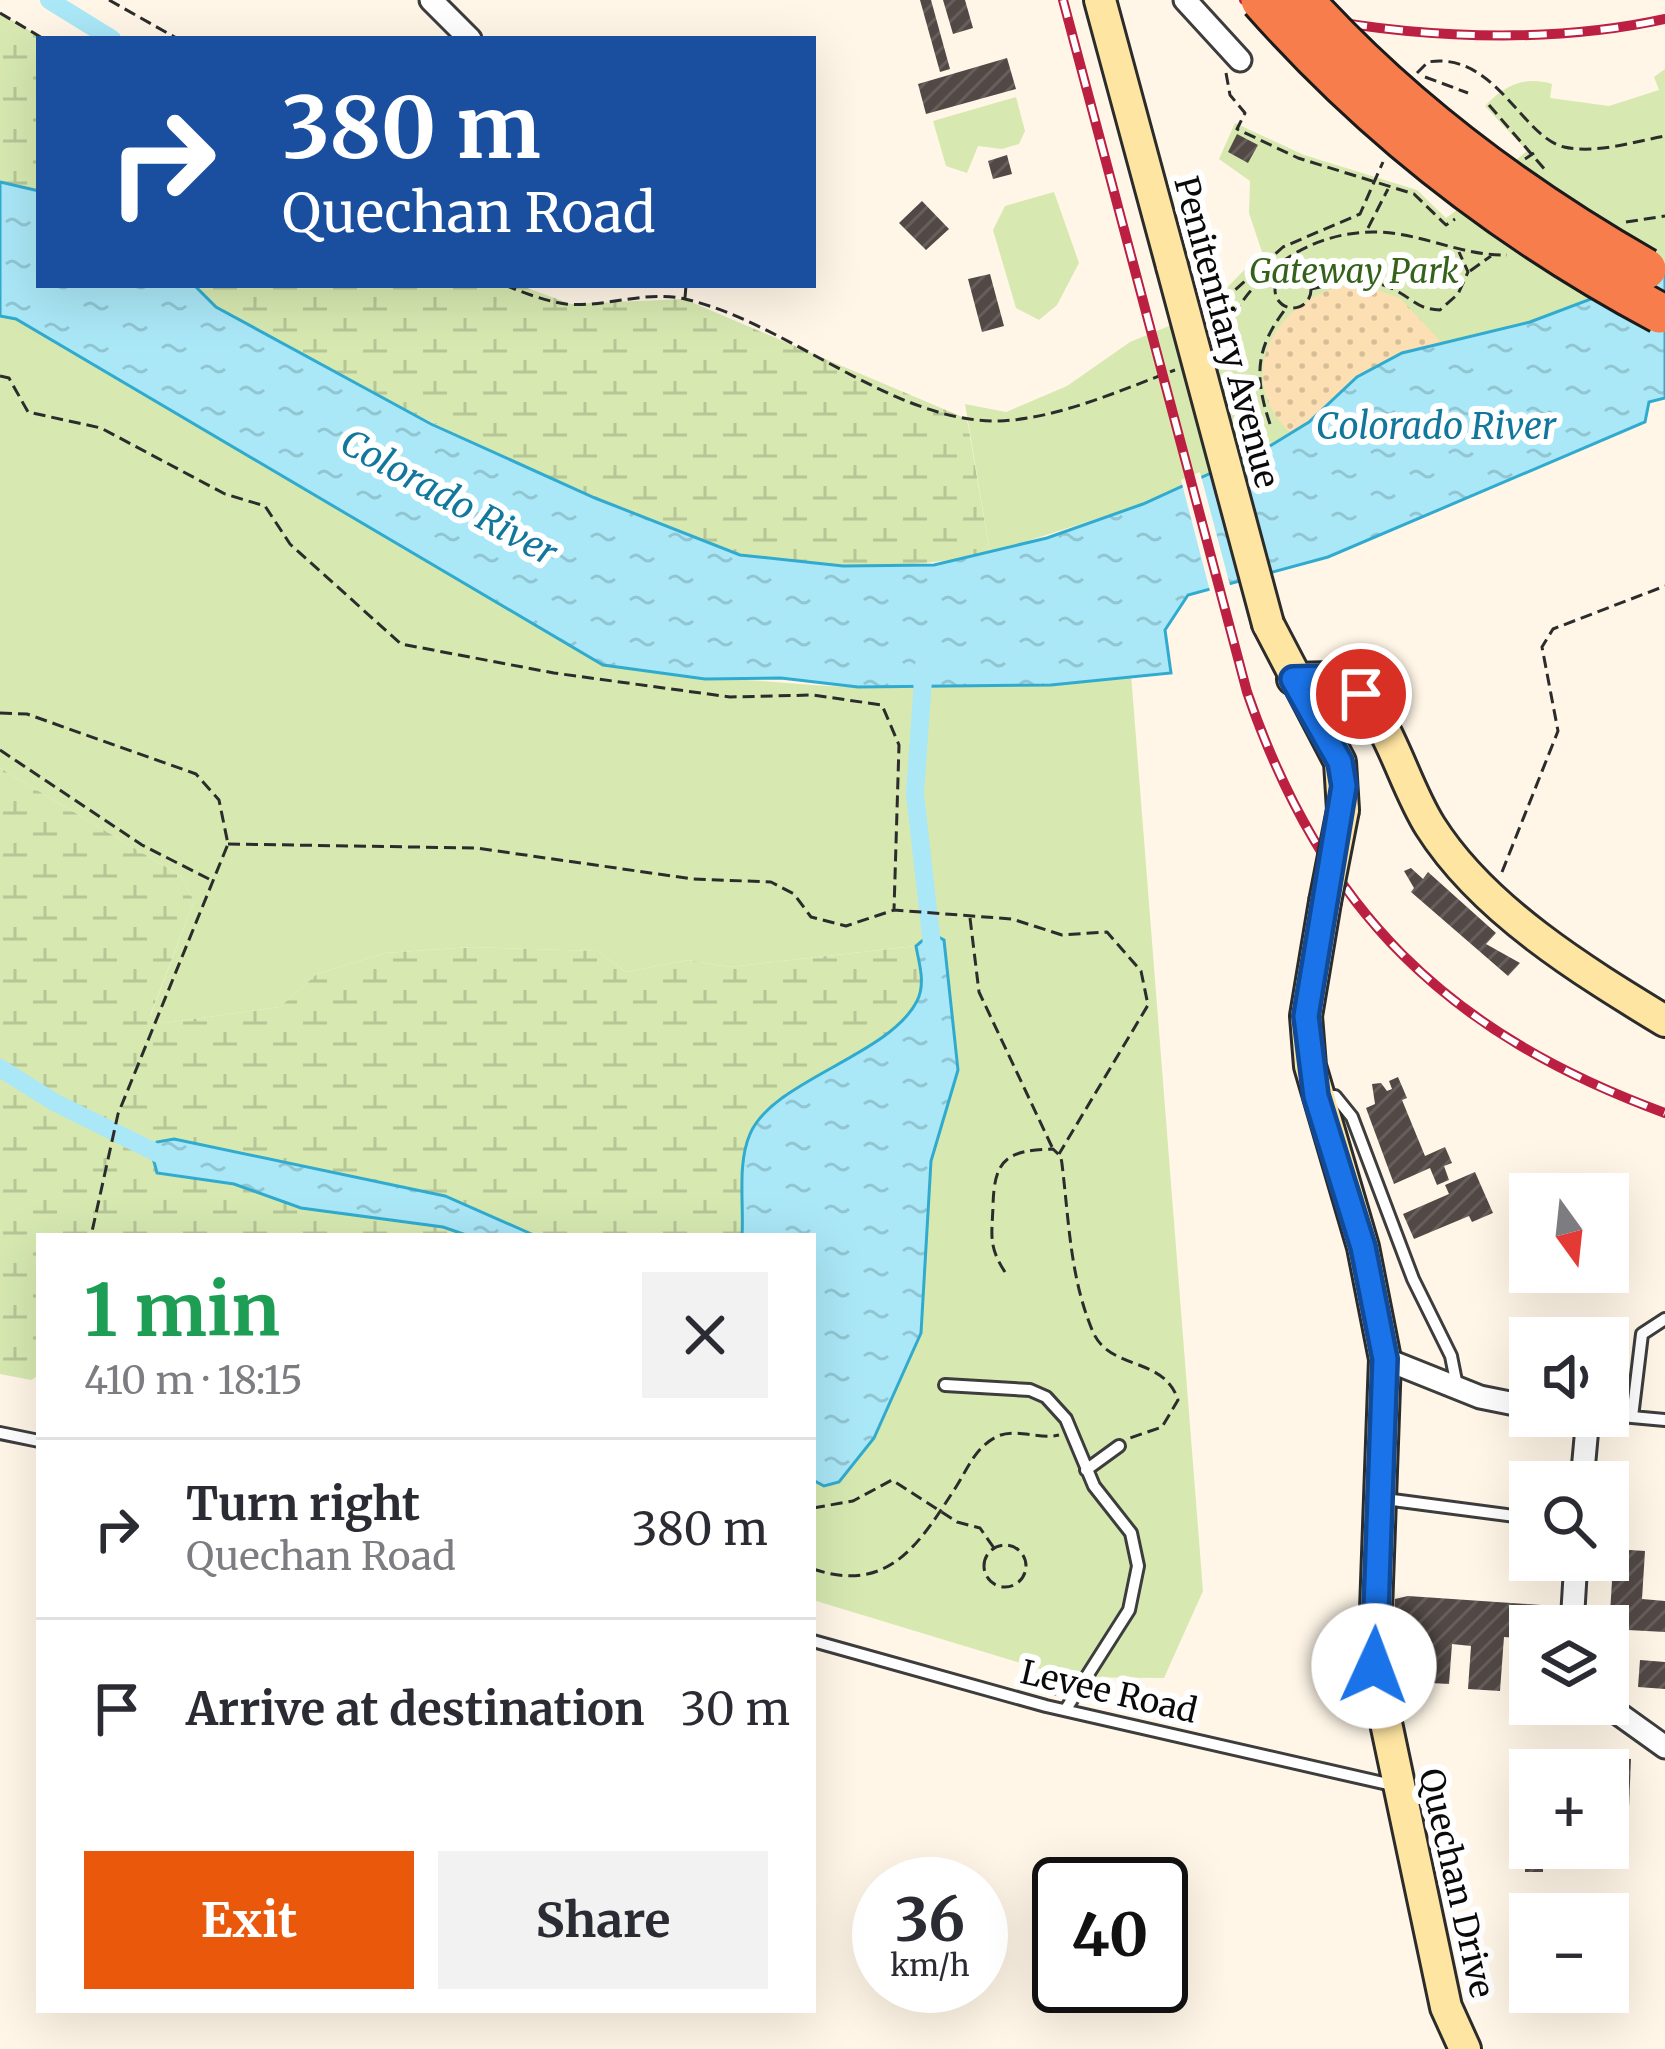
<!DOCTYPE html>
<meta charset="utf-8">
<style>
body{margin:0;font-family:Merriweather,serif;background:#f2f2f3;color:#2b2b33;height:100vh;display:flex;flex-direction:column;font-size:45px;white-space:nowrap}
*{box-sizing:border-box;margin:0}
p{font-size:39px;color:#7c7c81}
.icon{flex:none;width:66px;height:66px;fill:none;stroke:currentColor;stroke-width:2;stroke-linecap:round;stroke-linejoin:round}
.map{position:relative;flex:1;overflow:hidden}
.panel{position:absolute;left:36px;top:1233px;width:780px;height:780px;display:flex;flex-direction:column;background:#fff;border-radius:0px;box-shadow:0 12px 48px #0002}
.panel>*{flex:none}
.banner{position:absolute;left:36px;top:36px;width:780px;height:252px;border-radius:0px;box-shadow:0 12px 48px #0002;background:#1a4fa0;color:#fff;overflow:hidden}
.needle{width:78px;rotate:165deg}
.controls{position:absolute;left:1509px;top:1173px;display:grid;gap:24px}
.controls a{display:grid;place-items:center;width:120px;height:120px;border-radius:0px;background:#fff;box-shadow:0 12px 48px #0002;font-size:60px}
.speed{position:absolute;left:852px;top:1857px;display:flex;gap:24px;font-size:60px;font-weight:700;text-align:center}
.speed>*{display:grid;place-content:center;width:156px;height:156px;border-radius:50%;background:#fff;box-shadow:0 12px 48px #0002;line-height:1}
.speed small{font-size:30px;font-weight:400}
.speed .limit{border:6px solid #111;border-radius:18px;background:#fff;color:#111}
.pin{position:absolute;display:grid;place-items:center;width:102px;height:102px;color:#fff;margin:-51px;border:6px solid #fff;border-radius:50%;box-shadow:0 3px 12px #0007}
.me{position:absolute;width:132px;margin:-66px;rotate:2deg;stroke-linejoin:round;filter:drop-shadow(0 0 9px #0008)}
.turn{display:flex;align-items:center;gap:42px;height:252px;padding:0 48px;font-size:54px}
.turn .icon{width:156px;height:156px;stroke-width:2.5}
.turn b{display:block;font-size:84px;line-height:102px}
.round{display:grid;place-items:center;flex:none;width:126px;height:126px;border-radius:0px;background:#f2f2f3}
.head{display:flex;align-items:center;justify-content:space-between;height:204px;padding:0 48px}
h1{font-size:72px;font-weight:700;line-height:90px;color:#1e9e55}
.action{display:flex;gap:24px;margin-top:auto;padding:24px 48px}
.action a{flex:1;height:138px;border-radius:0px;background:#ea580c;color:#fff;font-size:48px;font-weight:700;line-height:138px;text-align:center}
.action a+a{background:#f2f2f3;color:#2b2b33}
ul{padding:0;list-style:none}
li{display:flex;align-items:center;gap:36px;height:180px;padding:0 48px;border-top:3px solid #e1e1e2}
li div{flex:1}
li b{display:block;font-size:45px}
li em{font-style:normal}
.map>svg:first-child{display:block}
.grass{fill:#d7e9b1}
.wetland{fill:url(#wetland-marsh)}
.sand{fill:url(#sand-dots)}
.water{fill:url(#water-ripples);stroke:#30abcf;stroke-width:3}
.pier{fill:#fff6e7}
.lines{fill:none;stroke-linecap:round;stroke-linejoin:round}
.canal{stroke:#aae7f7;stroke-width:18}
.building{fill:url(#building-hatch)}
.lane-casing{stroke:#3d3d3d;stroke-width:16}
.street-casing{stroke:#3d3d3d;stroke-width:27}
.secondary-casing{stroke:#2c2c2c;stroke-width:36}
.path{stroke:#2c2c2c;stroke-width:3;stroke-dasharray:12 6;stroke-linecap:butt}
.lane{stroke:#fff;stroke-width:10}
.street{stroke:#fff;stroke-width:21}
.secondary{stroke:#ffe5a2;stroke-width:30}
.rail-casing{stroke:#bb2042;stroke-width:10}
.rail{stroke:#fff;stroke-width:6;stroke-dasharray:18;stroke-linecap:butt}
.secondary-bridge-casing{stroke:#2c2c2c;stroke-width:36;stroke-linecap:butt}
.highway-bridge-casing{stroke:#1b1b1b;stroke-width:45;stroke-linecap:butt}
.secondary-bridge{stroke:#ffe5a2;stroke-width:30}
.highway-bridge{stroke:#f87d4c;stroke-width:39}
.route-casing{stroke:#114b97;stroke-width:30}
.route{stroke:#1a73e8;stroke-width:21}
.labels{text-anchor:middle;stroke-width:12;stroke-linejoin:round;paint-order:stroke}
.park-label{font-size:33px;font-style:italic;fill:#35611a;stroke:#fff}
.street-label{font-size:33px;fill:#0a0a0a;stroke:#fff}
.water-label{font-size:36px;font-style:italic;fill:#12779c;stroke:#fff}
</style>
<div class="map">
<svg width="1665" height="2049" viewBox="0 0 1665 2049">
<defs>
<pattern id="wetland-marsh" width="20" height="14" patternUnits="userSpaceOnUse" patternTransform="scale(3)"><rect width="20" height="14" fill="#d7e9b1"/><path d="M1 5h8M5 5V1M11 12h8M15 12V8" fill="none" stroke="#b7c697"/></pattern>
<pattern id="sand-dots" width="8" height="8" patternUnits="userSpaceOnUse" patternTransform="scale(3)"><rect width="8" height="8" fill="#fcdfb2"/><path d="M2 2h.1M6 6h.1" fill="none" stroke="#d7be98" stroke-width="1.8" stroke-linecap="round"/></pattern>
<pattern id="water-ripples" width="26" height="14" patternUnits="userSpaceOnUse" patternTransform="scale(3)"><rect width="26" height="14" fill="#aae7f7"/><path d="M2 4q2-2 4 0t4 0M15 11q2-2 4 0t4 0" fill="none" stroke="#91c5d2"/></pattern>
<pattern id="building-hatch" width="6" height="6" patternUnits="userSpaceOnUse" patternTransform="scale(3)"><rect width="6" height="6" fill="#524946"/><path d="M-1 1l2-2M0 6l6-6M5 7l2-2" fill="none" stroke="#665f5c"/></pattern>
</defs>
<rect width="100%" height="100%" fill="#fff6e7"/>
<!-- grass -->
<path class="grass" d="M1665,69V271L1530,322L1402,353L1270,446L1143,504L990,553L965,404L1006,412L1067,386L1130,342L1203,312L1262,252L1249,213L1250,181L1219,159L1235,123L1304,155L1417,190L1446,218L1457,210L1475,222H1496L1529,185L1516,160L1527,151L1485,106C1505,85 1524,76 1552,84L1550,98L1609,106L1659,90L1654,77Z
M1016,97L1025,131L1019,144L1002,149L978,146L967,173L946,166L933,121Z
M1054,192L1079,263L1057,305L1039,320L1016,308L993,230L1005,206Z
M0,316L16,319L705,679C758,678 810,687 863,687C952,687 1042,686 1131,674L1203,1591L1164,1678L1067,1677L813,1600V1236H742L915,946L729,967L688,960L626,972L598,951L471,947L385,953L317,974L280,1007L165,1023L150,1017L194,901L181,876L0,768Z"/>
<!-- wetland -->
<path class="wetland" d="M0,13L44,39H39V191L0,182Z
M194,285H519L571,304L684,299L967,419L990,553C910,570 826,570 745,555C708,549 669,527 634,513C488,457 353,382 216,307Z
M0,768L181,876L194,901L150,1016L165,1023L280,1007L317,974L385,953L471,947L598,951L626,972L688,960L729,967L916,946C919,964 926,983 917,1001C889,1056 773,1080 750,1134C737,1164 744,1203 742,1236H536L445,1196L174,1139L158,1173L234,1184L301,1208L443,1227L467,1236H39V1375L31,1380L0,1374Z"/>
<!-- sand -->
<path class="sand" d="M1359,284L1400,298L1443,344L1402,353L1291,433C1226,374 1283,289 1359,284Z"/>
<!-- water -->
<path class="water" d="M0,182L39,191V285H194L216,307L431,424L595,498L740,555L843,566L934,565L1047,538L1143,504L1270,446L1309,422L1357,377L1402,353L1530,322L1665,271V398L1649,402L1645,422L1328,557L1188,595L1165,630L1171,673L1051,685L858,687L781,678L705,679L603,665L16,319L0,316Z
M931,933L944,940L958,1070L931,1161L921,1333L874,1438L839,1482L824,1486L813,1480V1236H742C744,1203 737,1164 750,1134C773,1080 889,1056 917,1001C926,983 919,964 916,946Z
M174,1139L445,1196L536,1236H469L443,1227L301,1208L234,1184L157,1173L152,1154L157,1142Z"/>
<!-- pier -->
<path class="pier" d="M1200,472L1231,589L1211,595L1181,480Z"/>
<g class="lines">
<!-- canal -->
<path class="canal" d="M49,0L112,39
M924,665L915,794L933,954
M0,1068L54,1102L175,1162"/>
</g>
<!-- building -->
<path class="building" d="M920,0H931L950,69L940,72Z
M943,0H965L973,28L953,34Z
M1007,58L1016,89L926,114L918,84Z
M1237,134L1258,145L1248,163L1228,152Z
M1007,155L1012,174L993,179L988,161Z
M922,201L949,229L926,250L899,223Z
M990,274L1004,326L982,332L968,279Z
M1411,868L1423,879L1428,872L1496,933L1486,944L1520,963L1508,976L1411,892L1414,888L1404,871Z
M1398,1077L1407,1098L1402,1100L1425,1156L1445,1147L1452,1163L1444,1166L1449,1180L1437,1185L1430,1168L1394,1184L1366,1108L1375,1104L1372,1084L1381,1083L1387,1091L1392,1089L1389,1081Z
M1475,1172L1493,1213L1472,1222L1469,1216L1414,1239L1403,1214L1449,1194L1445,1185Z
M1614,1549L1645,1551L1642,1599L1665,1601V1632L1609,1629Z
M1408,1596L1541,1605L1544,1626H1530V1639L1504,1637L1500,1691L1468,1689L1471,1646L1452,1644L1449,1684L1431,1683V1671L1407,1663L1408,1644L1432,1643L1409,1642L1408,1618L1394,1617L1395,1599Z
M1640,1660L1665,1662V1689L1638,1687Z
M1581,1757L1631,1759L1629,1808H1608V1770H1581Z
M1511,1825H1530V1848H1543V1872H1525V1851H1511Z
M1551,1853L1600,1857V1866L1550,1862Z"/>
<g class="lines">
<!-- lane casing -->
<g class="lane-casing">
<path id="lane" d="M1322,1096H1335L1352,1117L1413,1279L1451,1356L1457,1386
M945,1385L1030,1390L1046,1397L1066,1419L1094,1486L1131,1533L1138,1566L1129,1610L1066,1709
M1608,1415L1632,1417L1642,1334L1665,1319
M1632,1417L1665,1420
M0,1433L39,1441
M1086,1470L1119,1446
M1385,1499L1530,1518
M813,1641L1046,1706L1392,1785"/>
</g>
<!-- street casing -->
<g class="street-casing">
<path id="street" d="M431,0L470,39
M1185,0L1240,60
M1385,1359L1480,1397L1530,1407
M1582,1482L1588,1416
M1572,1626L1576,1560
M1605,1704L1665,1747"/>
</g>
<!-- secondary casing -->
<g class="secondary-casing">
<path id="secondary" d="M1100,0L1172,266
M1268,624L1340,762L1343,810
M1293,679L1331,678L1355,688C1391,724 1403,783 1430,826C1483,910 1583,971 1665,1021
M1325,902L1306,1016L1310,1066L1363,1247L1385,1359L1374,1666L1446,2007L1465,2049"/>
</g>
<!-- path -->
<path class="path" d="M109,0L178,39
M0,13L44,39
M1226,73L1230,95L1245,113L1237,129L1298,158L1414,194L1446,225L1455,219
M1417,73L1428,62C1495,51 1522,137 1564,147C1596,154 1633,142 1665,136
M1425,77L1468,93
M1489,105L1547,172
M1525,159L1534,153
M1626,222L1665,216
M1368,228L1388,189
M1470,271L1491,256
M1275 290a18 18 0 1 1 36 0a18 18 0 1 1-36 0Z
M505,285C524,293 545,301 566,304C605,308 644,290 685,299C789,323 893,423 999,421C1057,419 1121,390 1175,370
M1311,289C1340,283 1369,275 1397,291C1415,301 1418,309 1440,310L1458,294L1468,272L1459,252
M685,298L686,285
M1225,321V299L1283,247L1360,214L1383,162
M1219,348C1243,273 1318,221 1398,234C1436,240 1469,256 1507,255
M0,376L9,378L28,412L101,428L225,494L265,506L290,544L401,644L554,673L730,697L813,695L882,705L899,745L894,910
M1270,424C1254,376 1255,348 1287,307
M0,713L27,714L196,774L219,800L228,844L118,1114L91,1236
M0,750L142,845L209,879
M228,844L476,848L693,879L771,882L794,894L811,917L846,926L894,910L1012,919L1062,935L1107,932L1141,971L1148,1005L1059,1154
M1502,872L1558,731L1542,647L1553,629L1665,586
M970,918L979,992L1052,1147
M1005,1272C988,1246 992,1235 993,1206C994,1160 1006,1150 1053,1149C1059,1155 1061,1155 1062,1164C1069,1221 1070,1278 1093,1332C1110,1371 1164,1356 1178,1400L1162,1427L1130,1438
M813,1508L853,1501L892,1480L957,1522L980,1528L994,1548
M984 1566a21 21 0 1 1 42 0a21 21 0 1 1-42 0Z
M813,1569C888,1594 918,1546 956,1487C968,1468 975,1448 996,1437C1015,1427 1037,1440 1059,1435
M1054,1695L1069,1674"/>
<!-- lane -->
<use href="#lane" class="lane"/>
<!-- street -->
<use href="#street" class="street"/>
<!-- secondary -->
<use href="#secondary" class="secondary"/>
<!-- rail casing -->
<g class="rail-casing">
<path id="rail" d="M1063,0L1247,692C1323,912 1447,1033 1665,1113
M1244,0C1368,38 1539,47 1665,19"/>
</g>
<!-- rail -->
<use href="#rail" class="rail"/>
<!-- secondary-bridge casing -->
<g class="secondary-bridge-casing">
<path id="secondary-bridge" d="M1172,266L1268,624
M1325,902L1343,810"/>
</g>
<!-- highway-bridge casing -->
<g class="highway-bridge-casing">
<path id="highway-bridge" d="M1261,0C1374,128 1510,233 1660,313
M1303,0C1401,108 1520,197 1646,269"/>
</g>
<!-- secondary-bridge -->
<use href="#secondary-bridge" class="secondary-bridge"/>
<!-- highway-bridge -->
<use href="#highway-bridge" class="highway-bridge"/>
</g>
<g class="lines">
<!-- route casing -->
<g class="route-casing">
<path id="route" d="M1361,694L1330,678L1293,679L1340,762L1344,786L1306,1016L1316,1096L1363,1247L1385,1359L1374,1666"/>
</g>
<!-- route -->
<use href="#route" class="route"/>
</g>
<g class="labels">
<!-- park labels -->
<g class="park-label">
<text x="1354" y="283">Gateway Park</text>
</g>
<!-- street labels -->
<g class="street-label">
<text transform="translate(1227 332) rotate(75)" y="12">Penitentiary Avenue</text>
<text transform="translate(1109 1691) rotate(13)" y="12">Levee Road</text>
<text transform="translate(1457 1883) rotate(77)" y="12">Quechan Drive</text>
</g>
<!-- water labels -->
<g class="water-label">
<text x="1436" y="439">Colorado River</text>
<text transform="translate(449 497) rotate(29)" y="13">Colorado River</text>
</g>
</g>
</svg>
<div class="controls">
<a><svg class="needle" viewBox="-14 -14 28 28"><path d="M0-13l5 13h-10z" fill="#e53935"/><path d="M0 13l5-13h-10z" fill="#7c7c81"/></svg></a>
<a><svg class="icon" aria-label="sound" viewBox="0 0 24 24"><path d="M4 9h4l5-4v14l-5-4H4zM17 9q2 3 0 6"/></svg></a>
<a><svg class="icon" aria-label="search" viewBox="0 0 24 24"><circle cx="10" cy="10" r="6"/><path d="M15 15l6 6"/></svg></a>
<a><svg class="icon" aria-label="layers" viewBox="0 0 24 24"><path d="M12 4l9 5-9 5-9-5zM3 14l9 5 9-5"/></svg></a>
<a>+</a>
<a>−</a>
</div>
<div class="speed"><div>36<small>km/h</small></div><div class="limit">40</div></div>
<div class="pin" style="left:1361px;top:694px;background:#d93025"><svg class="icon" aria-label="arrive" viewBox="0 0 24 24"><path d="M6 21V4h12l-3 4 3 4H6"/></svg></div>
<svg class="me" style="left:1374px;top:1666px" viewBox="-20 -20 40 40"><circle r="19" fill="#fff"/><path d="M0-13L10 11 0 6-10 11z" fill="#1a73e8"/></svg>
<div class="banner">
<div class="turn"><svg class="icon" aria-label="right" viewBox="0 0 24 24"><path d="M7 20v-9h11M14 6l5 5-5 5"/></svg><div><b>380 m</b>Quechan Road</div></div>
</div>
<section class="panel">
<div class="head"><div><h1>1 min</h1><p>410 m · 18:15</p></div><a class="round"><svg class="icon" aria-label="close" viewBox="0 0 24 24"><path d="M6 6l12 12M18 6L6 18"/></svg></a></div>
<ul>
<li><svg class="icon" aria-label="right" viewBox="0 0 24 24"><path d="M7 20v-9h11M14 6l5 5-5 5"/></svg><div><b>Turn right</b><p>Quechan Road</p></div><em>380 m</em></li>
<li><svg class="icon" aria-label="arrive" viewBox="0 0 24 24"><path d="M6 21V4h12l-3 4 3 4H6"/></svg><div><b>Arrive at destination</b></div><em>30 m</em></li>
</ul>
<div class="action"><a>Exit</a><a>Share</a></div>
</section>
</div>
